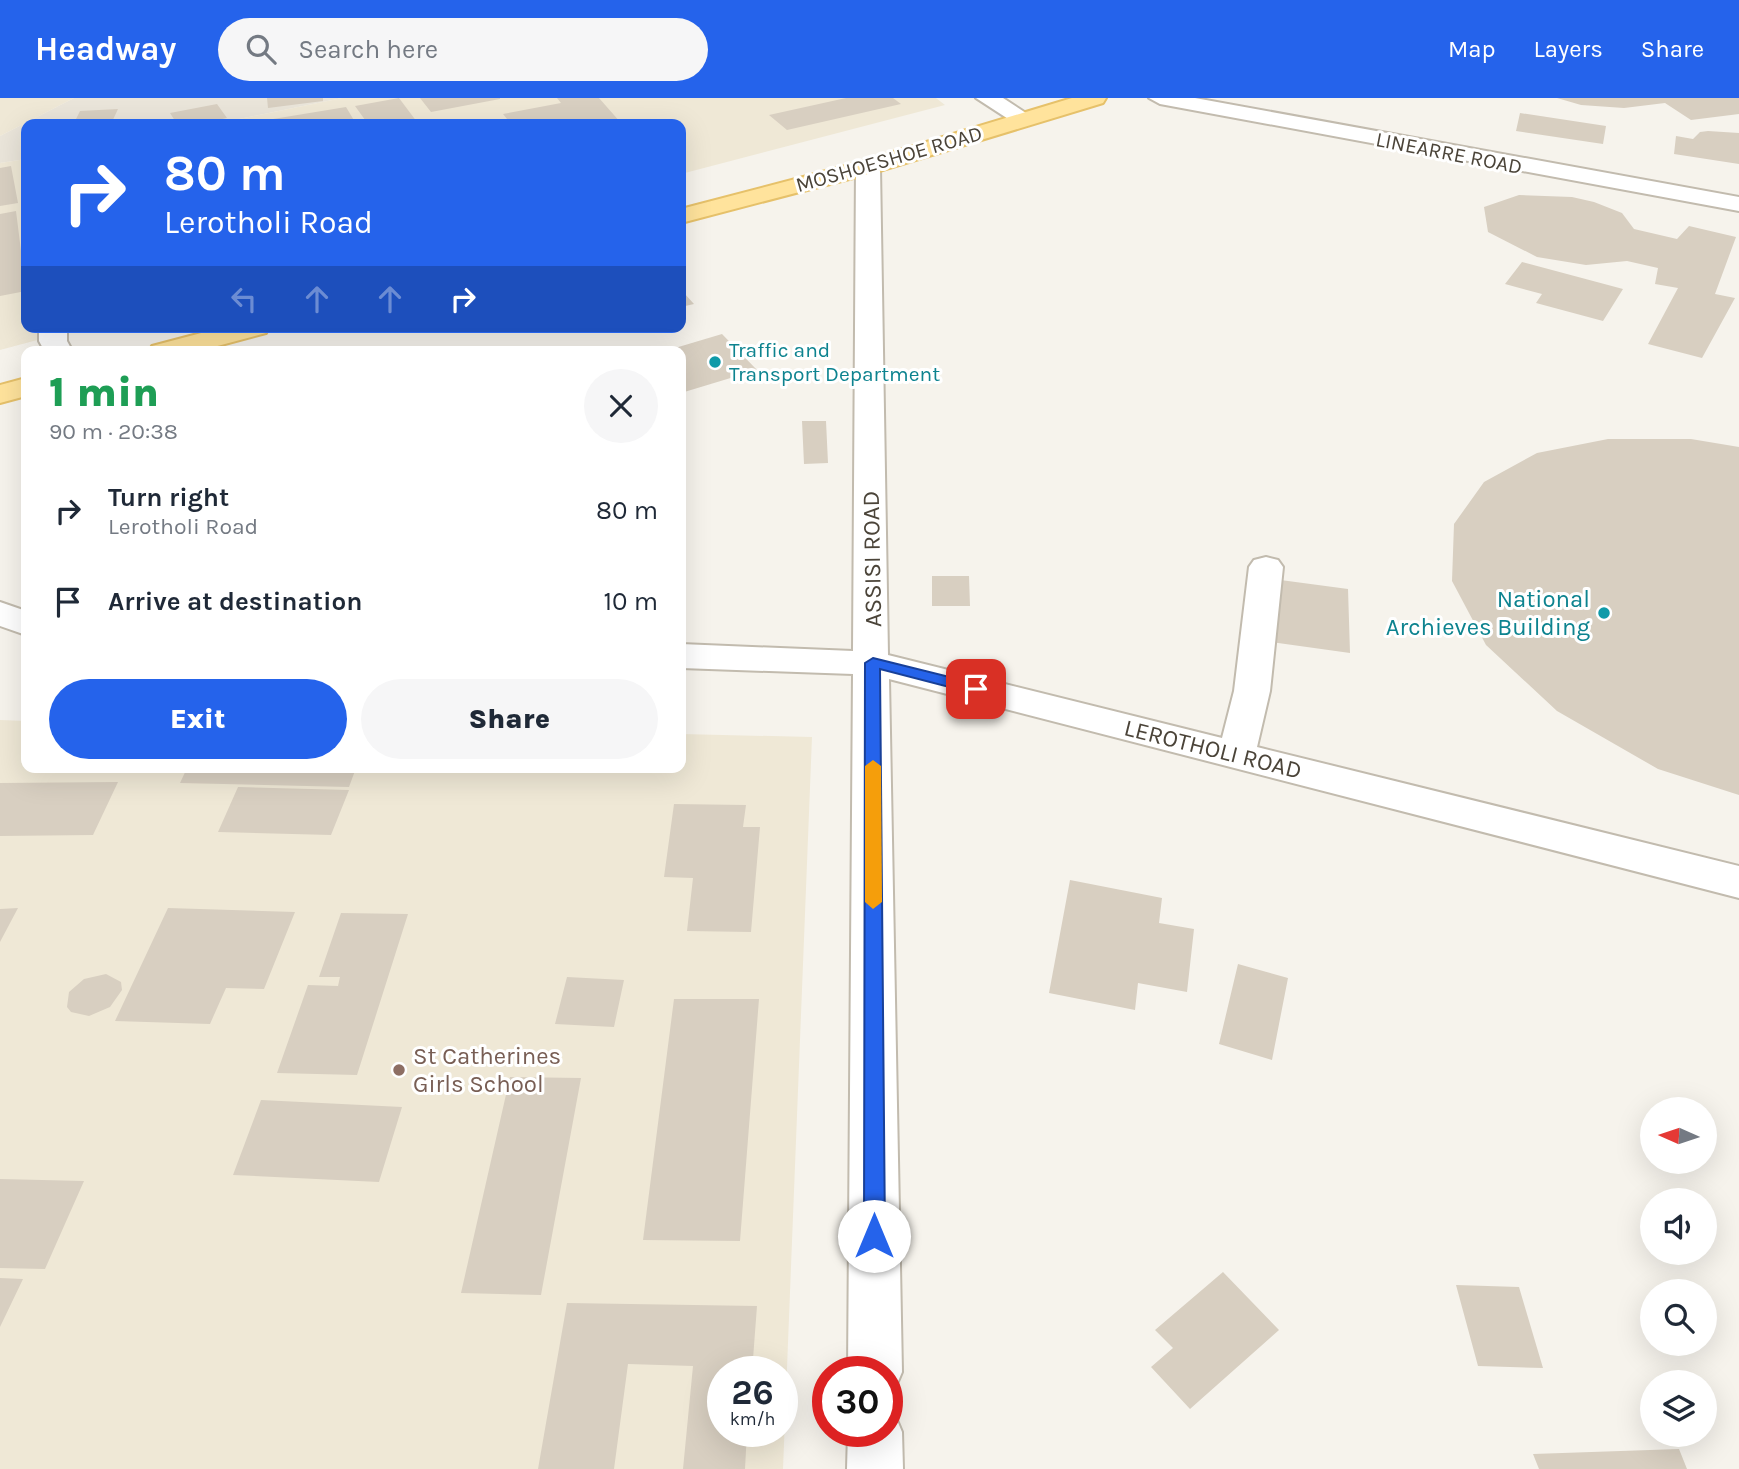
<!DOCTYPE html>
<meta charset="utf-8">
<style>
body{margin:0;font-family:Karla,sans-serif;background:#f6f6f7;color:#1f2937;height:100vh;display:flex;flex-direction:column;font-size:26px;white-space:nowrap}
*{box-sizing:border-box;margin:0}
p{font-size:23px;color:#747a83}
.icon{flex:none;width:38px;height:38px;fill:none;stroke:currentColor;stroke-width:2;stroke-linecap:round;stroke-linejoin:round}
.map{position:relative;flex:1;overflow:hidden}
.sheet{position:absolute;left:21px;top:248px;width:665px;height:427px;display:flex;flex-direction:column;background:#fff;border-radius:14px;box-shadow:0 7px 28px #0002}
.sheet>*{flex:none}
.guide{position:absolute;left:21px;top:21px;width:665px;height:214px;border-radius:14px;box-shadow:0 7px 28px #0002;background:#2563eb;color:#fff;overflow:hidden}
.needle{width:46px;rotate:273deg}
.controls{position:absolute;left:1640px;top:999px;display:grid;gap:14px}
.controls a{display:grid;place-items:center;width:77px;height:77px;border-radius:50%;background:#fff;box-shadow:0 7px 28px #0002;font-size:35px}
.speed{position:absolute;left:707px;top:1258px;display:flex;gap:14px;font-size:35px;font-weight:700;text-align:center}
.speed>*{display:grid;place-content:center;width:91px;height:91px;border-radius:50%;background:#fff;box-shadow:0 7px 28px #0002;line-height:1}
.speed small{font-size:18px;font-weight:400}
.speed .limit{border:10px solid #d22;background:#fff;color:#111}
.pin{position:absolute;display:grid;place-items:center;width:60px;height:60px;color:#fff;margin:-30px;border-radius:14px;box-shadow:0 4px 10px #0006}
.me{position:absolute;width:77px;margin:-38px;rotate:0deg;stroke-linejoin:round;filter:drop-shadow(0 0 5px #0008)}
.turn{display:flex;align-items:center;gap:24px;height:147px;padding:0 28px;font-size:32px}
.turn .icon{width:91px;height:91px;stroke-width:2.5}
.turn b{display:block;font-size:49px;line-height:60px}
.lanes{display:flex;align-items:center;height:66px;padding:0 28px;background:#0003;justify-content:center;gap:35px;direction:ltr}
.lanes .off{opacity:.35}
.round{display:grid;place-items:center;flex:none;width:74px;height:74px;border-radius:37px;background:#f6f6f7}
.overview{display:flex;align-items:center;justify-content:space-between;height:119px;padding:0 28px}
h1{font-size:42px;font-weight:800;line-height:52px;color:#1e9e55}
.primary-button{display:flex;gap:14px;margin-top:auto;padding:14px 28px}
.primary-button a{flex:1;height:80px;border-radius:42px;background:#2563eb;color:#fff;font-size:28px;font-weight:800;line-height:80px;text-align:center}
.primary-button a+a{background:#f6f6f7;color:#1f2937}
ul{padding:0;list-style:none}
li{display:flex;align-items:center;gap:21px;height:91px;padding:0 28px}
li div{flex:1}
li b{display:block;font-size:26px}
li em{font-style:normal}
header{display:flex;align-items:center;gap:42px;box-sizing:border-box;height:98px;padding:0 35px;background:#2563eb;color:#fff}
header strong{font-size:33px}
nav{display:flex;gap:38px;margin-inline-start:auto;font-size:24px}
.search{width:490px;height:63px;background:#f6f6f7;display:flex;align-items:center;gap:18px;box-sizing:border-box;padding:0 24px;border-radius:38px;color:#747a83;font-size:26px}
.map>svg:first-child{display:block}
.residential{fill:#eae5da}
.education{fill:#efe8d6;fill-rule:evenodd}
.building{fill:#d8cfc1}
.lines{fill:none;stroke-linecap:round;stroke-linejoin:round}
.minor-casing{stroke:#c2bbae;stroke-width:4}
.major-casing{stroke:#e6c16a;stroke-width:4}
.minor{fill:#fff;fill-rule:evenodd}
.major{fill:#ffe39c;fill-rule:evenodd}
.route{fill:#2563eb;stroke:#184099;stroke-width:2}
.slow{fill:#f59e0b}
.culture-dot{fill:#0f9aa8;stroke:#fff;stroke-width:2.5}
.education-dot{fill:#8d6e63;stroke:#fff;stroke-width:2.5}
.labels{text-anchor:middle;stroke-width:6;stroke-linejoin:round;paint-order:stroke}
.far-street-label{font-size:21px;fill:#4b4439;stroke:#fff}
.far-culture-label{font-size:21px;fill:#0d838f;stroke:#fff;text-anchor:start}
.street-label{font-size:24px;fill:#4b4439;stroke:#fff}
.culture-label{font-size:24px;fill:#0d838f;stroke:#fff;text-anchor:end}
.education-label{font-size:24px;fill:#785e54;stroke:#fff;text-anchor:start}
</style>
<header>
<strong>Headway</strong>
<div class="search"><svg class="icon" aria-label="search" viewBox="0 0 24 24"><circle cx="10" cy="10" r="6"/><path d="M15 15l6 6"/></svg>Search here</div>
<nav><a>Map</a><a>Layers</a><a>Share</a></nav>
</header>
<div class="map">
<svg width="1739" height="1371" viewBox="0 0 1739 1371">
<rect width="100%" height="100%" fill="#f6f3ec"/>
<!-- residential -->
<path class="residential" d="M74,0H342L215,26H26V61L0,65V38Z"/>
<!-- education -->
<path class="education" d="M0,0H74L0,38Z
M342,0H936L945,7L681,76V26H215Z
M26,61V229H86L0,252V65Z
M0,622L26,623V670H681V636L812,639L783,1371H0ZM723,1274H782V1334H723Z"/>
<!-- building -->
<path class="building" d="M267,0H323V3L268,10Z
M399,0L417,24L368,26L355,8Z
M420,0H500V1L431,14Z
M557,0H599L621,25L511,26L503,16L561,5Z
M846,0H893L901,6L787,32L769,17Z
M1557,0H1739V16L1691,22L1665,5L1624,10L1581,7Z
M217,6L227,20L199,26H177L170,15Z
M346,9L355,24L262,26L261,23Z
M118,11L111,26H91L94,22L75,23L80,13Z
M1520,15L1606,28L1603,46L1516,33Z
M1708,33L1739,35V66L1674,56L1676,38L1693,41L1700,34Z
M11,68L18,105L0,108V70Z
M1519,97L1572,99L1594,104L1622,115L1634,131L1677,141L1689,128L1736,139L1715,196L1735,200L1702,260L1648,246L1678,190L1655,186L1658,170L1627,163L1586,167L1537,159L1488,134L1484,109Z
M16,113L26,193L0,198V116Z
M1522,164L1623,191L1603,223L1536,205L1542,196L1505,186Z
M684,195L694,206L681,209V196Z
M722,236L757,272L681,295V254L665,253Z
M802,323H826L828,365L804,366Z
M1608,341H1691L1739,349V697L1658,671L1557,613L1486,547L1452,483L1454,426L1484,384L1537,355Z
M932,478H969L970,508H932Z
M1273,481L1348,491L1350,555L1271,544Z
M187,670H356L349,689L180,685Z
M118,684L93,737L0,738V685Z
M238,689L349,692L331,737L218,734Z
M674,706L746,707L743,729H760L751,834L687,833L693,780L664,779Z
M1070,782L1162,800L1159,825L1194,831L1187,894L1138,885L1135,912L1049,895Z
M18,810L0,844V811Z
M168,810L295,814L264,891L226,890L210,926L115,923Z
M341,815L408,816L357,977L277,975L308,887L338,888L340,879H319Z
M1238,866L1288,880L1272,962L1219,946Z
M106,876L121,884L122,892L110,909L89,918L71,914L67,909L69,894L84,881Z
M567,879L624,882L614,929L555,926Z
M674,901H759L740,1143L643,1142Z
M510,979L581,980L541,1197L461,1195Z
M261,1002L402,1009L379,1084L233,1077Z
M0,1081L84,1083L45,1171L0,1170Z
M1223,1174L1279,1232L1190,1311L1151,1269L1173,1250L1155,1232Z
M0,1180L23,1181L0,1229Z
M1456,1187L1519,1189L1543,1270L1478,1268Z
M567,1205L757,1208L752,1274H723V1334H747L745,1371H683L693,1268L628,1266L614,1371H538Z
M1679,1351L1687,1371H1539L1533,1356Z"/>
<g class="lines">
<!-- minor casing -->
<g class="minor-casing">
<path id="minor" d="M976,0H1003L1035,21L1032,26H1016Z
M1149,0H1195L1739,99V113L1160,6Z
M868,62L876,64L880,69L888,557L1222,640L1234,593L1249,469L1254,462L1266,459L1278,462L1283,469L1270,593L1257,649L1739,768V800L889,581L902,1274L894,1293L887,1295V1274H848L853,576L681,570V546L853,553L856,69L860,64Z
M39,229H67V243L73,254H45L39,243Z
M0,504L26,513V537L0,528Z
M887,1312L894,1315L902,1334L903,1371H847L848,1334H887Z"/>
</g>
<!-- major casing -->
<g class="major-casing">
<path id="major" d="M1072,0H1106L1103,5L876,74L681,125V111L860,64Z
M224,229H269L266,235L195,254H148L152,248Z
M26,280V298L0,305V287Z"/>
</g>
<!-- minor -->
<use href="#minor" class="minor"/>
<!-- major -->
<use href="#major" class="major"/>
</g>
<!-- route -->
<path class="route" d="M873,560L982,587L984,591L976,596L880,571L885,1138L882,1144L874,1147L867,1144L864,1138L865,565Z"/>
<!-- slow -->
<path class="slow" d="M873,662L881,668L882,804L873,811L865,804V668Z"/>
<!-- markers -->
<g class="culture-dot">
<circle cx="715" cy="264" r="7"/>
<circle cx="1604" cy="515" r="7"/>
</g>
<circle class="education-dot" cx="399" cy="972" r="7"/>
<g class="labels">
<!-- far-street labels -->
<g class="far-street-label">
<text transform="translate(1449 55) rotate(11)" y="7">LINEARRE ROAD</text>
<text transform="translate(889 61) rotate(-16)" y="7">MOSHOESHOE ROAD</text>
</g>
<!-- far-culture labels -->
<g class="far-culture-label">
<text x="729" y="259">Traffic and<tspan x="729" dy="24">Transport Department</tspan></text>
</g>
<!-- street labels -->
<g class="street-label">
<text transform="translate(872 461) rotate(-91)" y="8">ASSISI ROAD</text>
<text transform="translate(1213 651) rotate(14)" y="8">LEROTHOLI ROAD</text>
</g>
<!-- culture labels -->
<g class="culture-label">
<text x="1590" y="509">National<tspan x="1590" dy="28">Archieves Building</tspan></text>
</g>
<!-- education labels -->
<g class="education-label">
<text x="413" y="966">St Catherines<tspan x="413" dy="28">Girls School</tspan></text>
</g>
</g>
</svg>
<div class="controls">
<a><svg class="needle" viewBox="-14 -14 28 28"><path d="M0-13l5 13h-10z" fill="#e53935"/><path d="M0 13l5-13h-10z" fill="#747a83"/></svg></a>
<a><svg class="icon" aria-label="sound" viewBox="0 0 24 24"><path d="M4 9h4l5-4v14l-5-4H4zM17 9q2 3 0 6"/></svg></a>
<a><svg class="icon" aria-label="search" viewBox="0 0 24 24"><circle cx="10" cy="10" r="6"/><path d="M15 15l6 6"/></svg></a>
<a><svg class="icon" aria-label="layers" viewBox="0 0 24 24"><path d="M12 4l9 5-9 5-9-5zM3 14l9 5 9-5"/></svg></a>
</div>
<div class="speed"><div>26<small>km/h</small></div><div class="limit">30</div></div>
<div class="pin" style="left:976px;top:591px;background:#d93025"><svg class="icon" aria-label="arrive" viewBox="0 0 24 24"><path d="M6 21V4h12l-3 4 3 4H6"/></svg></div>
<svg class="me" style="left:874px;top:1138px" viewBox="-20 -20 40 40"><circle r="19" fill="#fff"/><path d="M0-13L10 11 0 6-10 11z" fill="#2563eb"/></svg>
<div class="guide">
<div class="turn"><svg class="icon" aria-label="right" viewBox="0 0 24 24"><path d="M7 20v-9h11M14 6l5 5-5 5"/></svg><div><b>80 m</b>Lerotholi Road</div></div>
<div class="lanes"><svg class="icon off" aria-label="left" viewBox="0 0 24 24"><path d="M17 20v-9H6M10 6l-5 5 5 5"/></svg><svg class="icon off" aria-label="ahead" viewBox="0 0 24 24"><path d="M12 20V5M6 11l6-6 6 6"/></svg><svg class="icon off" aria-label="ahead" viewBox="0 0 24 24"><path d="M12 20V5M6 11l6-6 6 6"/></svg><svg class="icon" aria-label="right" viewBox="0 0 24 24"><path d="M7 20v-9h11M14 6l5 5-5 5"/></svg></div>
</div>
<section class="sheet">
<div class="overview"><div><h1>1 min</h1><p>90 m · 20:38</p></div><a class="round"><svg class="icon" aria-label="close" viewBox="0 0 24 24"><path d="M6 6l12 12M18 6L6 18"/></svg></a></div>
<ul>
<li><svg class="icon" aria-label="right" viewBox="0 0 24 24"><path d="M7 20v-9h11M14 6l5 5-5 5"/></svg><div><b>Turn right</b><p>Lerotholi Road</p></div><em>80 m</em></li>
<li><svg class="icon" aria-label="arrive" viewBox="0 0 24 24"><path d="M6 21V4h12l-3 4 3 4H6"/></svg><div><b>Arrive at destination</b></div><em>10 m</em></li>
</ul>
<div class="primary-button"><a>Exit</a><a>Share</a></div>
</section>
</div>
